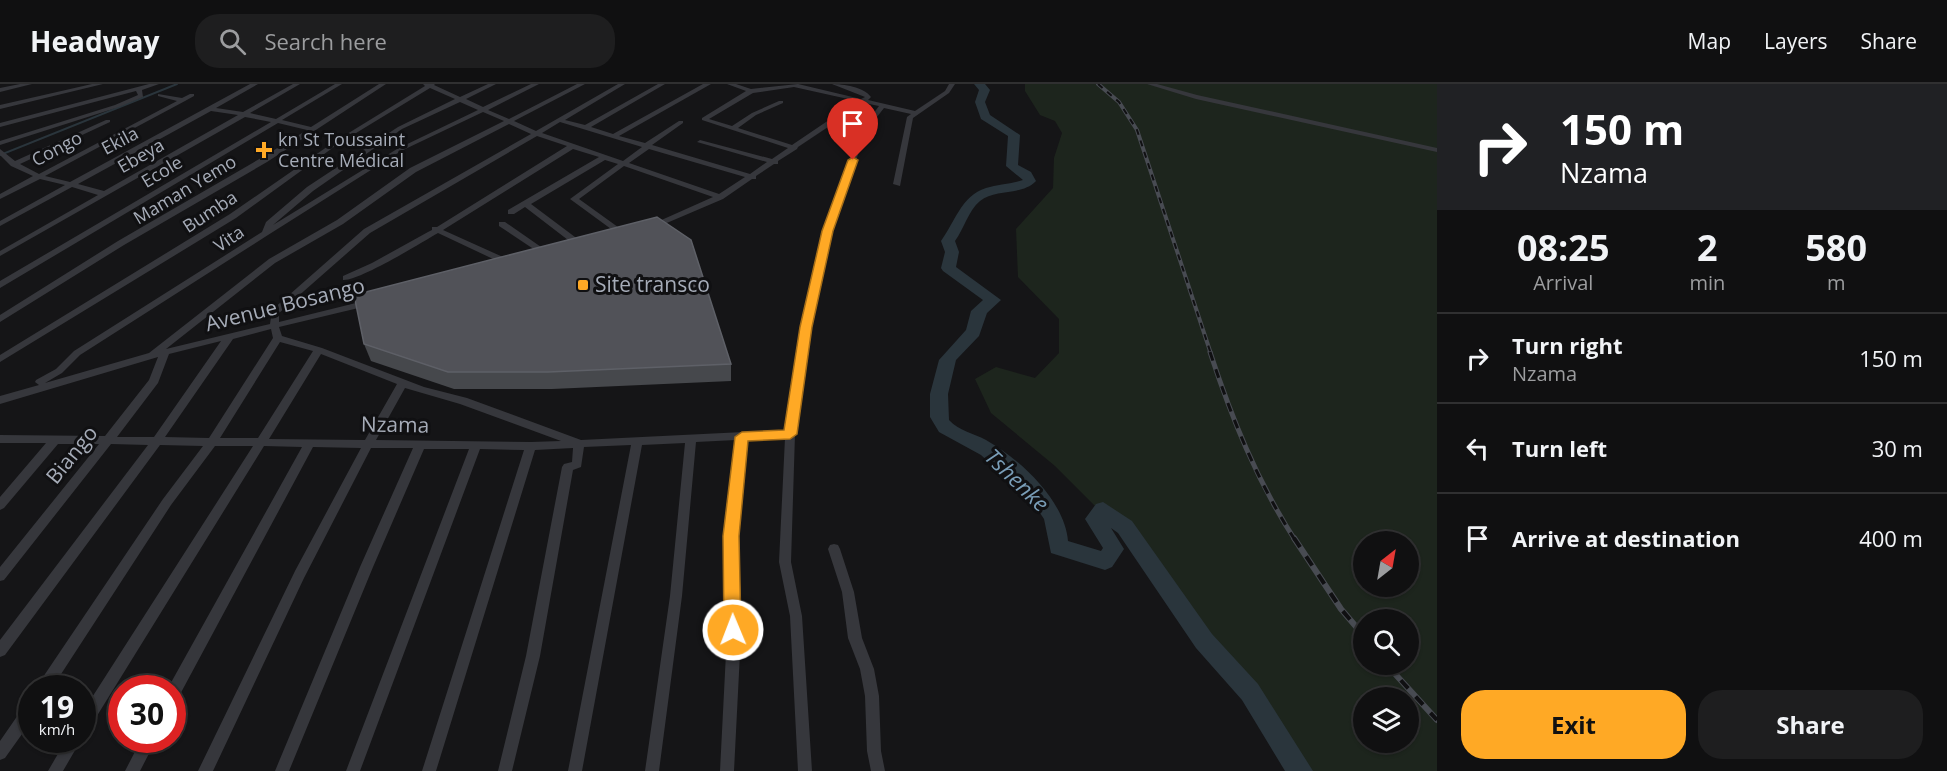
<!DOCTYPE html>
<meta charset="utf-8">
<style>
body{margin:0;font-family:"Open Sans",sans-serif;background:#1e1e1f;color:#f1f3f6;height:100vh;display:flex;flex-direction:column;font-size:22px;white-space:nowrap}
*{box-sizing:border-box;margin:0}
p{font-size:20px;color:#9c9d9f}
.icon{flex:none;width:33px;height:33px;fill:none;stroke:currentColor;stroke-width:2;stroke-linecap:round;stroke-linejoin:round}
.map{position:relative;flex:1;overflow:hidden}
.panel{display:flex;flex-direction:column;background:#101011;width:510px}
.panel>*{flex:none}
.hud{background:#202124;color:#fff;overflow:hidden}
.needle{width:39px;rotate:31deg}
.controls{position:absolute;left:1353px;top:447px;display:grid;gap:12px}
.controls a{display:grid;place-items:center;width:66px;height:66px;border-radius:50%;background:#101011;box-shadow:0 2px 4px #0004,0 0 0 2px #303031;font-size:30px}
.speed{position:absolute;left:18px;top:591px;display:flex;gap:12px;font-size:30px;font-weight:700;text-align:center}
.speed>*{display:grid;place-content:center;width:78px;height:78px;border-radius:50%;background:#101011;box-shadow:0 2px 4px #0004,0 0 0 2px #303031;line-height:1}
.speed small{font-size:15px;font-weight:400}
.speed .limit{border:9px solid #d22;background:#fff;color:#111}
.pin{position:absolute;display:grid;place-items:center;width:51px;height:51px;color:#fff;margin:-62px -26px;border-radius:50% 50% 50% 0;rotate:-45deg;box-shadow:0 0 6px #0007}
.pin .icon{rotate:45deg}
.me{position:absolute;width:66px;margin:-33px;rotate:359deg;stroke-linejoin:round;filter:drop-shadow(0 0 4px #0008)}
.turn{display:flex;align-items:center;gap:21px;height:126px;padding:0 24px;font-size:27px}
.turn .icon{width:78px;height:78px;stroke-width:2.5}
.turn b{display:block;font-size:42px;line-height:51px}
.eta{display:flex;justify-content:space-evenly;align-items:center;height:102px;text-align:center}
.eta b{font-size:36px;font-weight:700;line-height:42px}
.cta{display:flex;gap:12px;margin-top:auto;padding:12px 24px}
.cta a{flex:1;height:69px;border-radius:24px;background:#ffa925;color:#111;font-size:24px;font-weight:700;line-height:69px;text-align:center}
.cta a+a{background:#1e1e1f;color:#f1f3f6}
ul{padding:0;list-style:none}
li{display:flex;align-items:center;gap:18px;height:90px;padding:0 24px;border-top:2px solid #303031}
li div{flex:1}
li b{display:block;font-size:22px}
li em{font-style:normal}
header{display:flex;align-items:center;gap:36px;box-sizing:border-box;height:84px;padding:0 30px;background:#101011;border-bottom:2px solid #303031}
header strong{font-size:28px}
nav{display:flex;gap:33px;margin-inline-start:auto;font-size:21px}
.search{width:420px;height:54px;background:#1e1e1f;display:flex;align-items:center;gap:15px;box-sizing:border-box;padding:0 21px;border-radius:24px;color:#9c9d9f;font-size:22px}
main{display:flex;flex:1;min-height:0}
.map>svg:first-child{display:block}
.green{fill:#1d251d;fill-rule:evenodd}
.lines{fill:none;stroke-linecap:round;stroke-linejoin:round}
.stream{stroke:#2a353c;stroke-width:2}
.river{fill:#2a353c;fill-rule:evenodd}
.minor{fill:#36373c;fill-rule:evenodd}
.rail-far2-casing{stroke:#484b52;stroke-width:4}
.rail-far1-casing{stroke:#484b52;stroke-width:5}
.rail-casing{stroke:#484b52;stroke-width:6}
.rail-far2{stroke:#101012;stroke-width:2;stroke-dasharray:6;stroke-linecap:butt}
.rail-far1{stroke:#101012;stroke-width:3;stroke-dasharray:9;stroke-linecap:butt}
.rail{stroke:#101012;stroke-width:4;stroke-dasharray:11;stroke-linecap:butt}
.wall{fill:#46484c}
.building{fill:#515258;stroke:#5e6067;stroke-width:1.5}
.route{fill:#ffa925;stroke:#a66e18;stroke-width:1.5}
.poi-dot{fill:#ffa925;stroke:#101012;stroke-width:2}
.labels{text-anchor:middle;stroke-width:6;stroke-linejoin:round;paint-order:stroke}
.far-poi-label{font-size:18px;fill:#a6acb8;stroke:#101012;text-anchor:start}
.far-street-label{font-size:18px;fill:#a6acb8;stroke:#101012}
.poi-label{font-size:21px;fill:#a6acb8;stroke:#101012;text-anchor:start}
.street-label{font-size:21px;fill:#a6acb8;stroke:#101012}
.water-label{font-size:22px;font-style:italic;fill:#799db7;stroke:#101012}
</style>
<header>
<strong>Headway</strong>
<div class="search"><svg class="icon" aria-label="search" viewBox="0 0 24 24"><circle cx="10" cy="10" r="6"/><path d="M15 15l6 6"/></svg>Search here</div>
<nav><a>Map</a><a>Layers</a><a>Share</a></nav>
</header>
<main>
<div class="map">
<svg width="1437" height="687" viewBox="0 0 1437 687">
<rect width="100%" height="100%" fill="#151517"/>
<!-- green -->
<path class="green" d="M1025,0H1437V687H1290L1188,528L1108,435L1055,382L991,329L975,295L996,283L1035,294L1059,269V235L1018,193L1016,145L1053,104L1054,74L1062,49L1055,37L1040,31L1025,7ZM1364,458H1408V502H1364ZM1364,536H1408V580H1364ZM1364,614H1408V658H1364Z"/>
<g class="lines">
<!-- stream -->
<path class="stream" d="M0,71L177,0"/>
<!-- river -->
<path class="river" d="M974,0H985L990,6L985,18L990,31L1020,51L1018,81L1031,88L1036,97C1022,112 996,104 980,117C968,127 964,145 955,157L959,168L956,183L1001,216L987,229L979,252L956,276L948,310L949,336C959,347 973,349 986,356C1020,375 1065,417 1068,457L1101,467L1103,464L1085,435L1096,420L1103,418L1132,437L1212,550L1258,600L1313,687H1285L1242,616L1196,564L1118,449L1111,444L1124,465L1112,483L1105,486L1051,469L1044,435L1034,420L981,371L939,348L930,333V310L939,276L966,246L971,227L983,216L943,187L941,184L945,168L941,157C955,138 961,112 986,104C998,100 1011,100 1023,96L1006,82L1008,52L981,35L975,18L979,6Z"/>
<!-- minor -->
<path class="minor" d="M20,0H32L0,8V4Z
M92,0H103L0,25V21Z
M149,0H159L142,6L143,13L119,23L0,61V57L115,21L138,11L136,7L0,43V39Z
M250,0H258L216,24L243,28L293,0H300L250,29L276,35L335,0H342L282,36L311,43L379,0H386L267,78L124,161L0,238V231L118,157L261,74L307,46L278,39L0,204V197L271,38L245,33L0,172V167L98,111L72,103L0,142V137L65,101L40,95L0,115V110L33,92L11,82L0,71V65L15,77L106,36H110V38L20,80L39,90L177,17L158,12V10L182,14L190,10H194V12L185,17L45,92L70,98ZM211,27L238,31L104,107L78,100Z
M423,0H435L434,1L460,13L488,0H496L466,15L483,23L531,0H539L488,26L509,35L577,0H585L514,37L536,47L618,0H625L565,36L585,41L658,0H665L591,43L613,50L703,0H711L619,52L645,59L679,37H683V39L652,61L750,90L767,78L697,58L700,56L772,75L788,64L702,36V34L746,7L727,0H736L751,5L798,0L861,15L865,13L832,0C843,0 864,3 871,13L868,16L915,27L945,7L949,0H955L949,9L913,34L900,102L893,100L907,33L911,30L884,24L866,47L832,147L811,243L795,350L791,478L802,532L812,687H798L790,532L779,478L785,354L747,356L737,452L740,569L734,687H720L726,569L725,452L736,356L696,358L682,512L659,687H645L670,512L685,359L642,361L582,687H568L631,361L584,363L581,383L573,386L540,572L512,687H498L526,572L562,383L564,380L572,378L573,364L535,366L436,687H422L524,366L480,365L360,687H346L469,365H424L373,483L289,687H275L360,483L413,364H371L304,494L213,687H198L295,487L361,364L313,363L177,616L172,617V604H168L302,363L264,362L87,648L82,650V629L253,362H215L171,421L52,604H37L39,599L163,415L203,362L160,361L5,571L0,573V556L148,361L111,360L4,496L0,497V483L99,360H58L4,424L0,426V413L46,359H0V351L105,352L149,296L158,273L0,320V312L39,301L35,298L36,296L56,285L74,267L262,148L266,138L307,103L398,43L455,15L430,4L338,60L236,134L0,278V271L230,130L334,58L425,2ZM794,3L857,17L792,61L738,44L756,31L783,19V17H779L752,29L732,42L709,35L753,9ZM460,18L478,26L397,65L273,141L313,107L402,45ZM864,19L879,22L860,47L824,147L801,243L785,346L581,356L467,314L424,303L322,264L282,252L279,243L371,221V217L368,216L279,238V229L370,149L537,52L567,62L437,143H432V146L428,148L372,179L343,192V196C359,197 421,159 438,149L508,182H514V178L443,146L573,65L599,73L508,126V130H514L525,123L581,166H587V162L531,120L605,76L618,80L570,115L622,153H625L629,151L579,115L624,82L713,113L648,142L649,144H655L723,115L752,95H756V92L774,80H778V77L797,65L798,63ZM483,28L504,37L410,84L337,136L269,175L149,269L45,299L62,289L80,271L268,151L401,67ZM560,38L642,63L623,77L542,49ZM509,40L531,50L364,145L272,226L270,240L166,265L275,179L343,140L416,88ZM649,65L745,93L719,110L629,79ZM271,245L273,254L209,354L165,353L233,255ZM221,257L154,353H117L158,299L169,270ZM280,258L313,267L258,354H220ZM321,270L397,300L365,356L269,355ZM405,304L460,320L561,357L531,358L376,356Z
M1147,0H1157L1197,11L1437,64V68L1196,15Z
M499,138H505L554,172L553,174H547L499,142Z
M834,460L838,461L840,465L854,508L862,554L874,585L879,612L881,667L885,687H871L867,667L865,612L860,585L848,554L842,508L828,465L830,461Z
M32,616V636L5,674L0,676V657L27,618Z
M66,656H81L63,687H48Z
M141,656H156L140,687H125Z"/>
<!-- rail-far2 casing -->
<g class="rail-far2-casing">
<path id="rail-far2" d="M1098,0L1119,18L1137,46L1211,270"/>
</g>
<!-- rail-far1 casing -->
<g class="rail-far1-casing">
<path id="rail-far1" d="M1210,268C1232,335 1257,397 1295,456"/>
</g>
<!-- rail casing -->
<g class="rail-casing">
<path id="rail" d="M1294,454L1341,525L1364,552
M1386,580L1437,636"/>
</g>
<!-- rail-far2 -->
<use href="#rail-far2" class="rail-far2"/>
<!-- rail-far1 -->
<use href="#rail-far1" class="rail-far1"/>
<!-- rail -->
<use href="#rail" class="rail"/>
</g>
<!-- wall -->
<path class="wall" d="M364,260L731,280V297L552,305H454L371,277Z"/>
<!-- building -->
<path class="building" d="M657,133L691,156L731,280L548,288H448L364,260L354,211Z"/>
<!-- route -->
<path class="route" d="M853,73L858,76L833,147L812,243L797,350L790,355L748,357L739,452L741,546L739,551L733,553L727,551L724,546L723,452L735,353L742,348L784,346L800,243L822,147L848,76Z"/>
<!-- markers -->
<g class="poi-dot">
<path d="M261 57h6v6h6v6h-6v6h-6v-6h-6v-6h6z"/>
<rect x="577" y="195" width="12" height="12" rx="3"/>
</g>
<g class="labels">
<!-- far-poi labels -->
<g class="far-poi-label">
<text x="278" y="62">kn St Toussaint<tspan x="278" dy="21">Centre Médical</tspan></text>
</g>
<!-- far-street labels -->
<g class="far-street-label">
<text transform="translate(120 57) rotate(-28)" y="6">Ekila</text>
<text transform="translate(57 65) rotate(-28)" y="6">Congo</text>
<text transform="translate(141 72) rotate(-30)" y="6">Ebeya</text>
<text transform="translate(162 88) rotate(-31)" y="6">Ecole</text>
<text transform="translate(185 106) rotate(-31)" y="6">Maman Yemo</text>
<text transform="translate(210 128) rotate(-33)" y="6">Bumba</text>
<text transform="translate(229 155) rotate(-34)" y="6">Vita</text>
</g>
<!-- poi labels -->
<g class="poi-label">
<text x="595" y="208">Site transco</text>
</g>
<!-- street labels -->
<g class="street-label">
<text transform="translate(285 221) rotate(-14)" y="7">Avenue Bosango</text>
<text transform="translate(395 341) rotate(1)" y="7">Nzama</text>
<text transform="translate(72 371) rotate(-51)" y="7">Biango</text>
</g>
<!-- water labels -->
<g class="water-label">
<text transform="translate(1017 396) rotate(44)" y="8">Tshenke</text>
</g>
</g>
</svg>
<div class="controls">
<a><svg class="needle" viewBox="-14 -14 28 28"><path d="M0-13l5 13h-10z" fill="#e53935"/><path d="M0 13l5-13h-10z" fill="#9c9d9f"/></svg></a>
<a><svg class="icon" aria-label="search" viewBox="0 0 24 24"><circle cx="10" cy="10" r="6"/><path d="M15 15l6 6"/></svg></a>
<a><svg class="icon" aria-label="layers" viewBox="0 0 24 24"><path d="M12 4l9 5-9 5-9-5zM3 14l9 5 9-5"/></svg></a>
</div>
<div class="speed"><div>19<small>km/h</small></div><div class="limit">30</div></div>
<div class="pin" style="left:853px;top:76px;background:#d93025"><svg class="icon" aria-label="arrive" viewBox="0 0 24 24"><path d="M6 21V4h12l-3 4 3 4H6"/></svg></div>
<svg class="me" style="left:733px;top:546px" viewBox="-20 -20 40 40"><circle r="17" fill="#ffa925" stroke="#fff" stroke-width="3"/><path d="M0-11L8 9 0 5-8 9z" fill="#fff"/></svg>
</div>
<section class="panel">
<div class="hud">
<div class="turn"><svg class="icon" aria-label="right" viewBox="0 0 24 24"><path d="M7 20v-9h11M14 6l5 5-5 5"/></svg><div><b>150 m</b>Nzama</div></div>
</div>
<div class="eta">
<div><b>08:25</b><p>Arrival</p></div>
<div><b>2</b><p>min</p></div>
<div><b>580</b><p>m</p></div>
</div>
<ul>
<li><svg class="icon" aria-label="right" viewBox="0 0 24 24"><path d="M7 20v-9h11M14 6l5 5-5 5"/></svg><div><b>Turn right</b><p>Nzama</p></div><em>150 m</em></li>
<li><svg class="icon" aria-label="left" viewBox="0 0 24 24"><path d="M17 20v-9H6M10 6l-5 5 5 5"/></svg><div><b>Turn left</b></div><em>30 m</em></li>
<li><svg class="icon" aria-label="arrive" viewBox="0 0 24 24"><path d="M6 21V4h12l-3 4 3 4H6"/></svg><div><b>Arrive at destination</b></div><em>400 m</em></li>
</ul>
<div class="cta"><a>Exit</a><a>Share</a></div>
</section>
</main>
